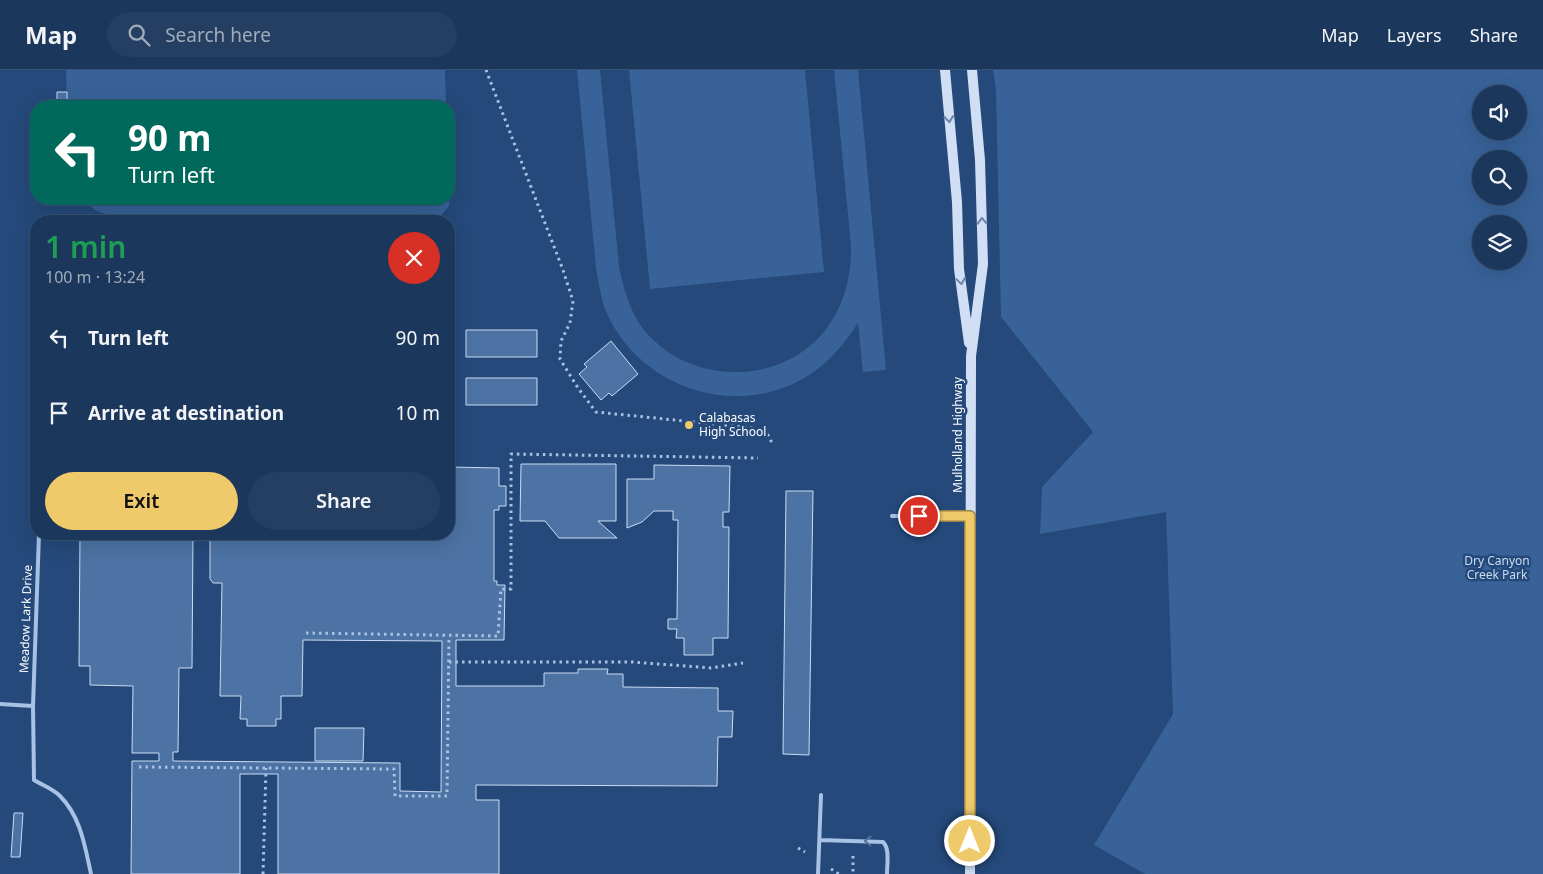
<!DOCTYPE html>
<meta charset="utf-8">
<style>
body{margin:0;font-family:"Noto Sans",sans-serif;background:#243f62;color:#f1f3f6;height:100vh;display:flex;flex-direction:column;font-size:19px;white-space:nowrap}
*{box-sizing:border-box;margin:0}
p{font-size:16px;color:#a0acbb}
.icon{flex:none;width:28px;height:28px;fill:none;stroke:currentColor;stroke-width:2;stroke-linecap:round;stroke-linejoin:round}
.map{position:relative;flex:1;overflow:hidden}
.drawer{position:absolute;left:30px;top:145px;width:425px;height:325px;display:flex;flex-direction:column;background:#1b375c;border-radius:20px;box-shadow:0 5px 20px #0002,0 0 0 1px #395172}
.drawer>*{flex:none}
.hud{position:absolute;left:30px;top:30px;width:425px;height:105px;border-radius:20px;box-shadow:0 5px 20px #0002,0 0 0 1px #395172;background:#00695c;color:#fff;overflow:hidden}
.tools{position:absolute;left:1472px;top:15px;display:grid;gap:10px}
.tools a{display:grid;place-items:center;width:55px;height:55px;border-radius:50%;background:#1b375c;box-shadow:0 5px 20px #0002,0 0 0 1px #395172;font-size:25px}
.pin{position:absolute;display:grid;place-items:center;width:42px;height:42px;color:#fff;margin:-21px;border:2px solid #fff;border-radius:50%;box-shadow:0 1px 5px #0007}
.me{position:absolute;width:55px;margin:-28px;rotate:0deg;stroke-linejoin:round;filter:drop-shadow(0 0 4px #0008)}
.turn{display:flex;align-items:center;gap:18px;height:105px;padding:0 15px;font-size:22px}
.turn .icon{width:65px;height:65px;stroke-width:2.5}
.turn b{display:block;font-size:35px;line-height:42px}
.round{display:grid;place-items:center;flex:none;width:52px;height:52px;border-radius:26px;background:#243f62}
.head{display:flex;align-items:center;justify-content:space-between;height:85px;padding:0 15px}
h1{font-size:30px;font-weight:600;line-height:38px;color:#1e9e55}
.primary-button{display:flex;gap:10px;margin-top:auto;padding:10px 15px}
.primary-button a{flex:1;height:58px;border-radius:30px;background:#eeca6b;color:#111;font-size:20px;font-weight:600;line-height:58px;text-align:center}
.primary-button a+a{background:#243f62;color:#f1f3f6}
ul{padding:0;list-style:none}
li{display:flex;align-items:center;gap:15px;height:75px;padding:0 15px}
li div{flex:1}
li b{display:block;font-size:19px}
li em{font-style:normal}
header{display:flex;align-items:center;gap:30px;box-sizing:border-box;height:70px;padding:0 25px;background:#1b375c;border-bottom:1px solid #395172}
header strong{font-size:24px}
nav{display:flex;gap:28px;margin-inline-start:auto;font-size:18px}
.search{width:350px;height:45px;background:#243f62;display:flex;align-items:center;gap:12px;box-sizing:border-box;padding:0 18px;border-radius:28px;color:#a0acbb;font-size:19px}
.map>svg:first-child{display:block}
.green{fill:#386298;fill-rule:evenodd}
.building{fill:#4c73a3;stroke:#cadcf4}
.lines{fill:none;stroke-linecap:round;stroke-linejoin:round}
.path{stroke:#a7c2e4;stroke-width:3;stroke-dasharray:2.5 4;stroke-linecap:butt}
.lane{stroke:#a7c2e4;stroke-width:4}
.secondary{stroke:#d0dff4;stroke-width:10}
.oneway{stroke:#6985ab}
.oneway2{stroke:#52739f}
.route-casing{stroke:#9b8346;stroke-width:12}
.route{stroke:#eeca6b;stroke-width:9}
.poi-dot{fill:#eeca6b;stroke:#24497a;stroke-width:2}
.labels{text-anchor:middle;stroke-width:5;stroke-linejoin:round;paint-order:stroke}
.poi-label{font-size:12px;fill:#fff;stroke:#24497a;text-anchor:start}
.street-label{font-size:12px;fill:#fff;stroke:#24497a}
.park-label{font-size:12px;fill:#cadcf4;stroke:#24497a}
</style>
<header>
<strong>Map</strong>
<div class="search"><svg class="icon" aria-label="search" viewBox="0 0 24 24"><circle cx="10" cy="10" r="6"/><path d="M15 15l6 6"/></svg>Search here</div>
<nav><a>Map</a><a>Layers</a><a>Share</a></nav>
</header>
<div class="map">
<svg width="1543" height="804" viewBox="0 0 1543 804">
<rect width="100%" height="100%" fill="#24497a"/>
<!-- green -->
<path class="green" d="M66,0H445L446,36H67Z
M577,0H600L619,196C623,216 628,235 639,253C683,318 788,319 831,252C846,229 851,204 851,176L834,0H858L886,300L863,302L858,253C846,271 833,288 815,301C745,351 645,323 608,246C601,231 599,214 596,198Z
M629,0H805L824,202L650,219Z
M993,0H1543V804H1145L1094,775L1173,644L1166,442L1040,464L1042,417L1093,362L1001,247L996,21ZM1481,24H1519V61H1481ZM1481,89H1519V126H1481ZM1481,154H1519V191H1481Z
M449,112V136L439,148L237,151H123L95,140L83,129H449Z"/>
<!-- building -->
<path class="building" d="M57,22H67V36H57Z
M466,260H537V287H466Z
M611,271L638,304L612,326L609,323L601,330L579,304L587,297L584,294Z
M466,308H537V335H466Z
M449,346H454V367H449Z
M521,394H616V451H598L617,468H559L545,451H520Z
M654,395L730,396L729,442H723V457H729L728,568H713V585H684V568H676L677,559H668V549H677L678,450H673V441H654L642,452L627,458V409H654Z
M449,397L499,398V416H506V436H499V440H494V511H497V515H505L504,570H456V616H544V603H578V599H608L607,604H623V617L718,618V641H733L732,667H718L717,716L476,715V730H499V804H278V704H240V804H131L132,691H159V683H132L133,616L90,615V596H79L80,464H193L192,598H179L178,682H173V691L400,693V721L441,722L442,571L303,570L302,626H281V649H276V656H247V649H240L241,626H220L222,513H213L210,509V467H217V464H449Z
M786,421H813L809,685L783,684Z
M315,658H364L363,691H315Z
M14,743H23L20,787H11Z"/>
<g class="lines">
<!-- path -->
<path class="path" d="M486,0L563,200L573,231L570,253L561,271L560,289L578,318L596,342L753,358L766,361L772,373
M306,563L498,566L501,519H511V384L758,388
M449,592H632L711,598L743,593
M139,697L394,699L395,726H447L449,566
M798,778L805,782
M853,786V804
M831,799L839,804
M263,804L266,698"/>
<!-- lane -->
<path class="lane" d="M892,446H970
M39,464L33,636L34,710C42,715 53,719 60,726C81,747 85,777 91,804
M0,634L33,636
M820,770L883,772C890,779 887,794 887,804
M818,804L821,725"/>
<!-- secondary -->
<path class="secondary" d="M945,0L957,132L959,199L969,273
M970,804L971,286L983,194L980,90L972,0"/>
</g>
<!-- one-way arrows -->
<defs><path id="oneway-chevron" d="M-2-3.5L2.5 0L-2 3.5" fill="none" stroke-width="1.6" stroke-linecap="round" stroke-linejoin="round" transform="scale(1.25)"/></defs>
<g class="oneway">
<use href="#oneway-chevron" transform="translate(949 49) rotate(85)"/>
<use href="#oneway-chevron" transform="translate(982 151) rotate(-92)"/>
<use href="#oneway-chevron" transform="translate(961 211) rotate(82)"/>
</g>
<use class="oneway2" href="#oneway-chevron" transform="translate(868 771) rotate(-179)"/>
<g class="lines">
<!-- route casing -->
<g class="route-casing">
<path id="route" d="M919,446H970V771"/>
</g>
<!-- route -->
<use href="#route" class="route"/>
</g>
<!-- markers -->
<circle class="poi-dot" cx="689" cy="355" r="5"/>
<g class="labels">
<!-- poi labels -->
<g class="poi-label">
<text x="699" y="352">Calabasas<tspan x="699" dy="14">High School</tspan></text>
</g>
<!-- street labels -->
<g class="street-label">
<text transform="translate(958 365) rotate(-90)" y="4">Mulholland Highway</text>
<text transform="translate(26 549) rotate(-88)" y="4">Meadow Lark Drive</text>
</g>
<!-- park labels -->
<g class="park-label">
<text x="1497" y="495">Dry Canyon<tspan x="1497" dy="14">Creek Park</tspan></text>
</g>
</g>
</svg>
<div class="tools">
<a><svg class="icon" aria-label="sound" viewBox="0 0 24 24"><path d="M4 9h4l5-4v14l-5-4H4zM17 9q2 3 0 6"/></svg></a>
<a><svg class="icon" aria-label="search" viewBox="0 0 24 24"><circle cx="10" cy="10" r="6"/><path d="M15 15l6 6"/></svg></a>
<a><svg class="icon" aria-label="layers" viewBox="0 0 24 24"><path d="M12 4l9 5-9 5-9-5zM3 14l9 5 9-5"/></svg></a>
</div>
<div class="pin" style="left:919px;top:446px;background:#d93025"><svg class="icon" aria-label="arrive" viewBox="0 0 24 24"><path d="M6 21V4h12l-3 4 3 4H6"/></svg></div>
<svg class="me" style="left:970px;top:771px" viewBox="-20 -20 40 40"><circle r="17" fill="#eeca6b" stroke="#fff" stroke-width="3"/><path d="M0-11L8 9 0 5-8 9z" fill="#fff"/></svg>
<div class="hud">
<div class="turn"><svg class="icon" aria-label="left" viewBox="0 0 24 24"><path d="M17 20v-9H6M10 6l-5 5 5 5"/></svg><div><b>90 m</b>Turn left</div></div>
</div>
<section class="drawer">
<div class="head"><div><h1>1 min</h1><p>100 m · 13:24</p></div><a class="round" style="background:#d93025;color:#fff"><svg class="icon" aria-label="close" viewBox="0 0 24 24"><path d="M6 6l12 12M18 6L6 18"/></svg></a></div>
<ul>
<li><svg class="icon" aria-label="left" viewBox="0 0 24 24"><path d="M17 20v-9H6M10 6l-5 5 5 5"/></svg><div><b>Turn left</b></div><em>90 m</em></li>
<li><svg class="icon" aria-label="arrive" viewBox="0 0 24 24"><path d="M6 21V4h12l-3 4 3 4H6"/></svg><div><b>Arrive at destination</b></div><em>10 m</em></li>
</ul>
<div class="primary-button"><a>Exit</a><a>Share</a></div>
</section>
</div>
